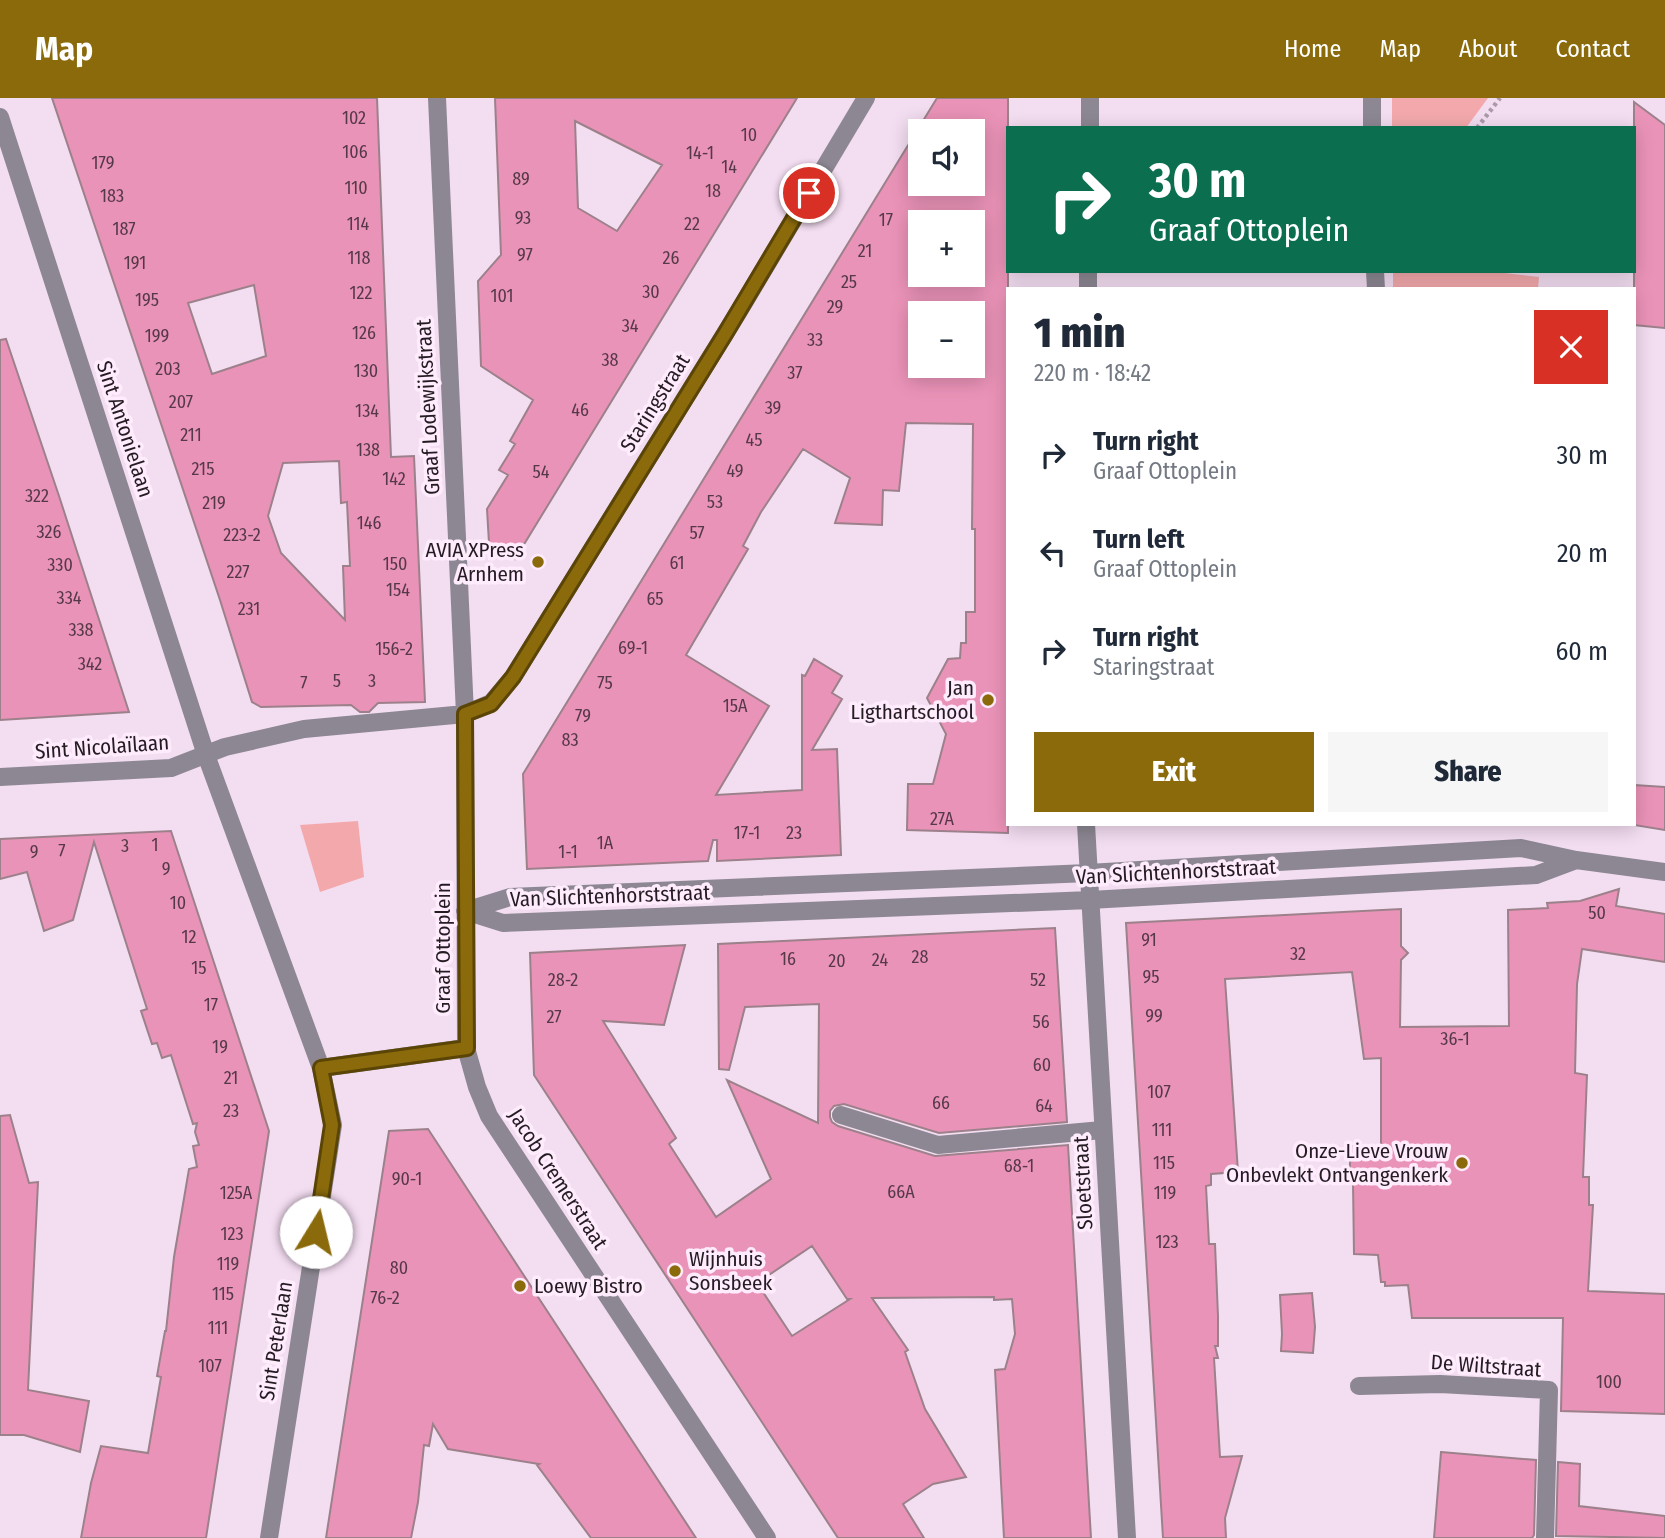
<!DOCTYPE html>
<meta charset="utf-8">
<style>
body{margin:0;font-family:"Fira Sans Condensed",sans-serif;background:#f6f6f7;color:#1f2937;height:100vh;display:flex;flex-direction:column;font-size:26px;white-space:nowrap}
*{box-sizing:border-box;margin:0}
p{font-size:23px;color:#747a83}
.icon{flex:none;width:38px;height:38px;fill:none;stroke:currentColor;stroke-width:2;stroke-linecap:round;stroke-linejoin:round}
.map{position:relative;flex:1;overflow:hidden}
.details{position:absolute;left:1006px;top:189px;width:630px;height:539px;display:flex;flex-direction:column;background:#fff;border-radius:0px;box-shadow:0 4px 18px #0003}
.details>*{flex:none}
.banner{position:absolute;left:1006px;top:28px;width:630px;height:147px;border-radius:0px;box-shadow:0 4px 18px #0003;background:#0b6e4f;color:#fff;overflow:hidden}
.tools{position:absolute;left:908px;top:21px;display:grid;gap:14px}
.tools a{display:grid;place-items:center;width:77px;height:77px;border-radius:0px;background:#fff;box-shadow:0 4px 18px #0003;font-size:35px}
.pin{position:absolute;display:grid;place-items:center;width:60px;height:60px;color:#fff;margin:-30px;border:4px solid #fff;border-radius:50%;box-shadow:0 2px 7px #0007}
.me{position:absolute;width:77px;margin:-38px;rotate:9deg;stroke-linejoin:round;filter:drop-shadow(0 0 5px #0008)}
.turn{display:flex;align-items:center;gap:24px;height:147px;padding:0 28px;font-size:32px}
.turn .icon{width:91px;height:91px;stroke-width:2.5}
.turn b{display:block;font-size:49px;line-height:60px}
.round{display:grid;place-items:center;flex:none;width:74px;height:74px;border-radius:0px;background:#f6f6f7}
.headline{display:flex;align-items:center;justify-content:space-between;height:119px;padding:0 28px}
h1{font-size:42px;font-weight:800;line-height:52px}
.cta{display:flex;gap:14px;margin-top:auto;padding:14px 28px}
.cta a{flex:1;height:80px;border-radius:0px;background:#8b6a0b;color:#fff;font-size:28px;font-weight:800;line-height:80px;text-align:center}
.cta a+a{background:#f6f6f7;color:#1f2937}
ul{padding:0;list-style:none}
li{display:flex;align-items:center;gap:21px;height:98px;padding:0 28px}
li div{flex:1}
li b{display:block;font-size:26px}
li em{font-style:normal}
header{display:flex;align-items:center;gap:42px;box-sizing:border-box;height:98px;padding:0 35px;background:#8b6a0b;color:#fff}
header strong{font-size:33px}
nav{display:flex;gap:38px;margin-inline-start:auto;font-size:24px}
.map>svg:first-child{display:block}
.green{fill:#f3a9ac}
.building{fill:#ea93b8;stroke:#9c818b;stroke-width:2;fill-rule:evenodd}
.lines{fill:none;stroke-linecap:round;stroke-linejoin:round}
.path{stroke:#ac9aaa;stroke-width:4.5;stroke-dasharray:3.5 3.5;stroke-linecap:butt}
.minor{stroke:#8c8792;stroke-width:18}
.route-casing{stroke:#5a4507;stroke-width:18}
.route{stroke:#8b6a0b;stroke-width:12}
.poi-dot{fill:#8b6a0b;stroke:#feebfc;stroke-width:2.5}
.labels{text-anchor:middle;stroke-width:7;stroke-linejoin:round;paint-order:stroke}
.number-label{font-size:18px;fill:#563948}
.street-label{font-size:21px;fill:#241b23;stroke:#feebfc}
.poi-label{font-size:21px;fill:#241b23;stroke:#feebfc;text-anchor:end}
</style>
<header>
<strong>Map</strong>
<nav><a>Home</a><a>Map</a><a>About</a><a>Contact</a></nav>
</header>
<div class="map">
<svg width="1665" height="1440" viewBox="0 0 1665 1440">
<rect width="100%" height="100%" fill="#f3ddf1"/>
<!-- green -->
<path class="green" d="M1392,0H1488L1466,30H1392Z
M1393,173H1487L1539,179L1538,191H1393Z
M358,723L364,779L320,794L300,727Z"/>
<!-- building -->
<path class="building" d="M52,0H377L391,359L414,358L425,604L378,605L369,614H360L351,607L261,609L252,604L220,502ZM254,187L266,258L212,276L188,205ZM339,363L341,405L347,404L350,468H343L345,522L281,455L268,418L283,365Z
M495,0H797L515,461L489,445L487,411L508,377L499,372L515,346L510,343L533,302L481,268L478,183L501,157ZM575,23L662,67L617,133L578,110Z
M937,0H1008V735L907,732L908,686H933L946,636L927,600L948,561L960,560L961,545H966V514H975V431H972L973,326L906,325L899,393L883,392L882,427L835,425L850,380L803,351L761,414L743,448L748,451L686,557L769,608L716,697L802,692V577L805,578L814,561L842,578L832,595L842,601L812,652L837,651L841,757L717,763V742H713L708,763L527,771L523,676ZM920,33H973V86H920ZM920,124H973V177H920ZM920,215H973V268H920Z
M1634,4L1665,27V230L1634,227Z
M6,241L59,398L129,614L0,622V242Z
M1634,687L1665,689V732L1634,727Z
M171,733L269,1033L206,1440H81L91,1385L101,1348L148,1355L161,1279L157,1278L165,1233H166L174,1159L189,1071L197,1069L193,1048L199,1047L195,1034L197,1025L193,1026L171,957L162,960L157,945L152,946L141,913L147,911L94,744L73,822L44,833L27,774L0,781V741Z
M1619,791L1616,808L1665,816V864L1582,851L1577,886L1575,975L1587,977L1583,1079H1589V1107H1593L1588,1193L1665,1196V1316L1561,1313L1563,1220H1412L1408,1187L1385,1188V1184H1381L1378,1157L1354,1156L1353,1083H1349L1351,1048H1381V960L1364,961L1352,874L1225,881L1238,1074L1211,1076V1087L1206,1088L1209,1146H1215L1218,1218V1248H1215L1218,1260H1214L1220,1359L1242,1358L1225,1420L1226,1440H1163L1126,825L1401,811V848L1408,855L1401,862L1400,929L1509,928L1508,812L1548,810L1547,805L1580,803Z
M1055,830L1067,1024L939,1035L844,1006L834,1008L830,1013V1019L832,1024L838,1028L935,1058L1068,1047L1091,1440H1004L995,1272L1005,1271L1015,1236L1012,1201L994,1202V1199L872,1200L908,1252L905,1254L925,1311L966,1379L933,1386L903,1406L924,1440H838L534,977L530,855L685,847L664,927L603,923L676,1040L669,1046L716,1119L771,1081L727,982L818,1025L819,906L745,909L729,972L719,971L718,846ZM812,1148L847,1201H850L792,1238L757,1185Z
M10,1017L29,1085L38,1084L28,1292L89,1303L80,1354L24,1337H0V1018Z
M428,1031L593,1283L696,1440H591L537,1367L539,1366L448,1351L433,1326L429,1348L424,1347L418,1404L411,1440H326L389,1033Z
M1312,1195L1315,1229L1313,1255L1281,1253L1282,1236L1280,1197Z
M1441,1354L1536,1362L1534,1437L1532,1440H1434Z
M1558,1364L1580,1366L1579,1408L1665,1418V1440L1556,1438Z"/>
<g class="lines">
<!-- path -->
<path class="path" d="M1477,30L1500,0"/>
<!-- minor -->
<path class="minor" d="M437,0L465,616L466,950L477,989L489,1018L767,1440
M1372,0V30
M0,19L206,657L321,970L333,1027L269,1440
M1090,30V0
M1375,173L1376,191
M1088,191V173
M0,679L171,670L225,649L304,631L465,616L491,605L513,579L739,213L866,0
M1086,726L1127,1440
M465,813L510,799L1088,775L1521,750L1576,762L1665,774
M465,813L503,825L1090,802L1536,777L1576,762
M321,970L466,950
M841,1017L938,1047L1102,1032
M1359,1288L1440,1286L1549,1292L1545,1440"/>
</g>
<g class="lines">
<!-- route casing -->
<g class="route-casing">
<path id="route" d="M316,1134L332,1027L321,970L467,950L465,616L491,606L513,579L725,236L809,95"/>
</g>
<!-- route -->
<use href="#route" class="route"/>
</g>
<!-- markers -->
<g class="poi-dot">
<circle cx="538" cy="464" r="7"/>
<circle cx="988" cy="602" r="7"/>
<circle cx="1462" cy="1065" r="7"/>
<circle cx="675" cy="1173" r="7"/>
<circle cx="520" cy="1188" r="7"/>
</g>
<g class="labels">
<!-- number labels -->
<g class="number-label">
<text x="354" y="26">102</text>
<text x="749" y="43">10</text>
<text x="355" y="60">106</text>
<text x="700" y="61">14-1</text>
<text x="103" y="71">179</text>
<text x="729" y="75">14</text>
<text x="521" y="87">89</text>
<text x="356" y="96">110</text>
<text x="713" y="99">18</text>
<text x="112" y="104">183</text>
<text x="523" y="126">93</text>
<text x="886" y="128">17</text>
<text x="358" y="132">114</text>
<text x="692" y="132">22</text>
<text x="124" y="137">187</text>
<text x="865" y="159">21</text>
<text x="525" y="163">97</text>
<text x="359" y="166">118</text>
<text x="671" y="166">26</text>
<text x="135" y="171">191</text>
<text x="849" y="190">25</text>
<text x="651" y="200">30</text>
<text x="361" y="201">122</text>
<text x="502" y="204">101</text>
<text x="147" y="208">195</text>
<text x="835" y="215">29</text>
<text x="630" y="234">34</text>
<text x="364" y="241">126</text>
<text x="157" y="244">199</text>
<text x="815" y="248">33</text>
<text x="610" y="268">38</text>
<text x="168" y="277">203</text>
<text x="366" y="279">130</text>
<text x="795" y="281">37</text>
<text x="181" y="310">207</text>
<text x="773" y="316">39</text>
<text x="580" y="318">46</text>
<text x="367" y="319">134</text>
<text x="191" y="343">211</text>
<text x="754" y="348">45</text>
<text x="368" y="358">138</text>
<text x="203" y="377">215</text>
<text x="735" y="379">49</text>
<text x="541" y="380">54</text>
<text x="394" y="387">142</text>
<text x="37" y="404">322</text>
<text x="715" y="410">53</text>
<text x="214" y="411">219</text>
<text x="369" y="431">146</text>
<text x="49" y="440">326</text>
<text x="697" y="441">57</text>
<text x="242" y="443">223-2</text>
<text x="677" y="471">61</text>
<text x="395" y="472">150</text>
<text x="60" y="473">330</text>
<text x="238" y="480">227</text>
<text x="398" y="498">154</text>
<text x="69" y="506">334</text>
<text x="655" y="507">65</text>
<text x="249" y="517">231</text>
<text x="81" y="538">338</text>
<text x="633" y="556">69-1</text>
<text x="394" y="557">156-2</text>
<text x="90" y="572">342</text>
<text x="337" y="589">5</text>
<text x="372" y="589">3</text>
<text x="304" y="591">7</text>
<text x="605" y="591">75</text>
<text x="735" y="614">15A</text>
<text x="583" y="624">79</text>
<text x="570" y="648">83</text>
<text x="942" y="727">27A</text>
<text x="747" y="741">17-1</text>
<text x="794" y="741">23</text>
<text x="605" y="751">1A</text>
<text x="155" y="753">1</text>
<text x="125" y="754">3</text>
<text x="62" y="759">7</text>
<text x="34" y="760">9</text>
<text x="568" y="760">1-1</text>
<text x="166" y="777">9</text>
<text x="178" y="811">10</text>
<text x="1597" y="821">50</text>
<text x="189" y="845">12</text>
<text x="1149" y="848">91</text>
<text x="1298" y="862">32</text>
<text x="920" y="865">28</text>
<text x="788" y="867">16</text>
<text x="880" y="868">24</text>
<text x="837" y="869">20</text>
<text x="199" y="876">15</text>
<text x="1151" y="885">95</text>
<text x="563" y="888">28-2</text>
<text x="1038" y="888">52</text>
<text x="211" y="913">17</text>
<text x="1154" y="924">99</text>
<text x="554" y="925">27</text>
<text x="1041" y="930">56</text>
<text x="1455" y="947">36-1</text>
<text x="220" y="955">19</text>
<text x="1042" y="973">60</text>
<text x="231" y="986">21</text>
<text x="1159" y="1000">107</text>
<text x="941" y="1011">66</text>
<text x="1044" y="1014">64</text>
<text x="231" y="1019">23</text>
<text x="1162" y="1038">111</text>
<text x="1164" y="1071">115</text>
<text x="1019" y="1074">68-1</text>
<text x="407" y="1087">90-1</text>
<text x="901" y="1100">66A</text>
<text x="236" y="1101">125A</text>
<text x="1165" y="1101">119</text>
<text x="232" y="1142">123</text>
<text x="1167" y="1150">123</text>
<text x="228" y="1172">119</text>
<text x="399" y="1176">80</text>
<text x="223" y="1202">115</text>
<text x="385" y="1206">76-2</text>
<text x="218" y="1236">111</text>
<text x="210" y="1274">107</text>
<text x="1609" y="1290">100</text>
</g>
<!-- street labels -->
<g class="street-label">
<text transform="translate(655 305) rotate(-58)" y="7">Staringstraat</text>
<text transform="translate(428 309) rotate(-93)" y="7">Graaf Lodewijkstraat</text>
<text transform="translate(125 331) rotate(72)" y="7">Sint Antonielaan</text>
<text transform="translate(102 649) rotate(-4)" y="7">Sint Nicolaïlaan</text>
<text transform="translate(1176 774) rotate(-3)" y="7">Van Slichtenhorststraat</text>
<text transform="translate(610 798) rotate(-2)" y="7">Van Slichtenhorststraat</text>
<text transform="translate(443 850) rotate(-90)" y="7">Graaf Ottoplein</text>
<text transform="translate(558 1081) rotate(57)" y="7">Jacob Cremerstraat</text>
<text transform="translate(1083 1085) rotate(-93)" y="7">Sloetstraat</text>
<text transform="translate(276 1243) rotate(-81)" y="7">Sint Peterlaan</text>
<text transform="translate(1486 1268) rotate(4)" y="7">De Wiltstraat</text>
</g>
<!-- poi labels -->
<g class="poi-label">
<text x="524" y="459">AVIA XPress<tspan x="524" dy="24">Arnhem</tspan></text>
<text x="974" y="597">Jan<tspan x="974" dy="24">Ligthartschool</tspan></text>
<text x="1448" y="1060">Onze-Lieve Vrouw<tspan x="1448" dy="24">Onbevlekt Ontvangenkerk</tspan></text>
<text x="689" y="1168" text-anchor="start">Wijnhuis<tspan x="689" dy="24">Sonsbeek</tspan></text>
<text x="534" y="1195" text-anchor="start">Loewy Bistro</text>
</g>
</g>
</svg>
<div class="tools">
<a><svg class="icon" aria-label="sound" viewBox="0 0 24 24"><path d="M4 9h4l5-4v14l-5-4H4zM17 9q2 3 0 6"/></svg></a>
<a>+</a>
<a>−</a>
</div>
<div class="pin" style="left:809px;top:95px;background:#d93025"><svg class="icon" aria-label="arrive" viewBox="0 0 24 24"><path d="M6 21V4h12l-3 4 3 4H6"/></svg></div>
<svg class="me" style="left:316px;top:1134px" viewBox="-20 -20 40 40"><circle r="19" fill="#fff"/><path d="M0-13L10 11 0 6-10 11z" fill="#8b6a0b"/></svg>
<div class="banner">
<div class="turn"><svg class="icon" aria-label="right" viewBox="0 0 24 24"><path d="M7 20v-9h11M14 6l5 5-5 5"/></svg><div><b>30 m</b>Graaf Ottoplein</div></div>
</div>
<section class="details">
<div class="headline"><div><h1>1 min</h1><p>220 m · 18:42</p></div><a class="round" style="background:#d93025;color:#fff"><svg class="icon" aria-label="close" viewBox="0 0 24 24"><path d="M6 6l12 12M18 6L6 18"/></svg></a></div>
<ul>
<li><svg class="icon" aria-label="right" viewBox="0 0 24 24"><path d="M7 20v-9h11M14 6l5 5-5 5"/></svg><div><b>Turn right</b><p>Graaf Ottoplein</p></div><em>30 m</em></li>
<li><svg class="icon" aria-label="left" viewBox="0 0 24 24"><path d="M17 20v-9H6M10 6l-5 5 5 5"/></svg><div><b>Turn left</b><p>Graaf Ottoplein</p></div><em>20 m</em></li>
<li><svg class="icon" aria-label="right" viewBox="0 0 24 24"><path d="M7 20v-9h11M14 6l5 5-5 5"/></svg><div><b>Turn right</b><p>Staringstraat</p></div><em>60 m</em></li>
</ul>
<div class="cta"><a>Exit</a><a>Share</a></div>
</section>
</div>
